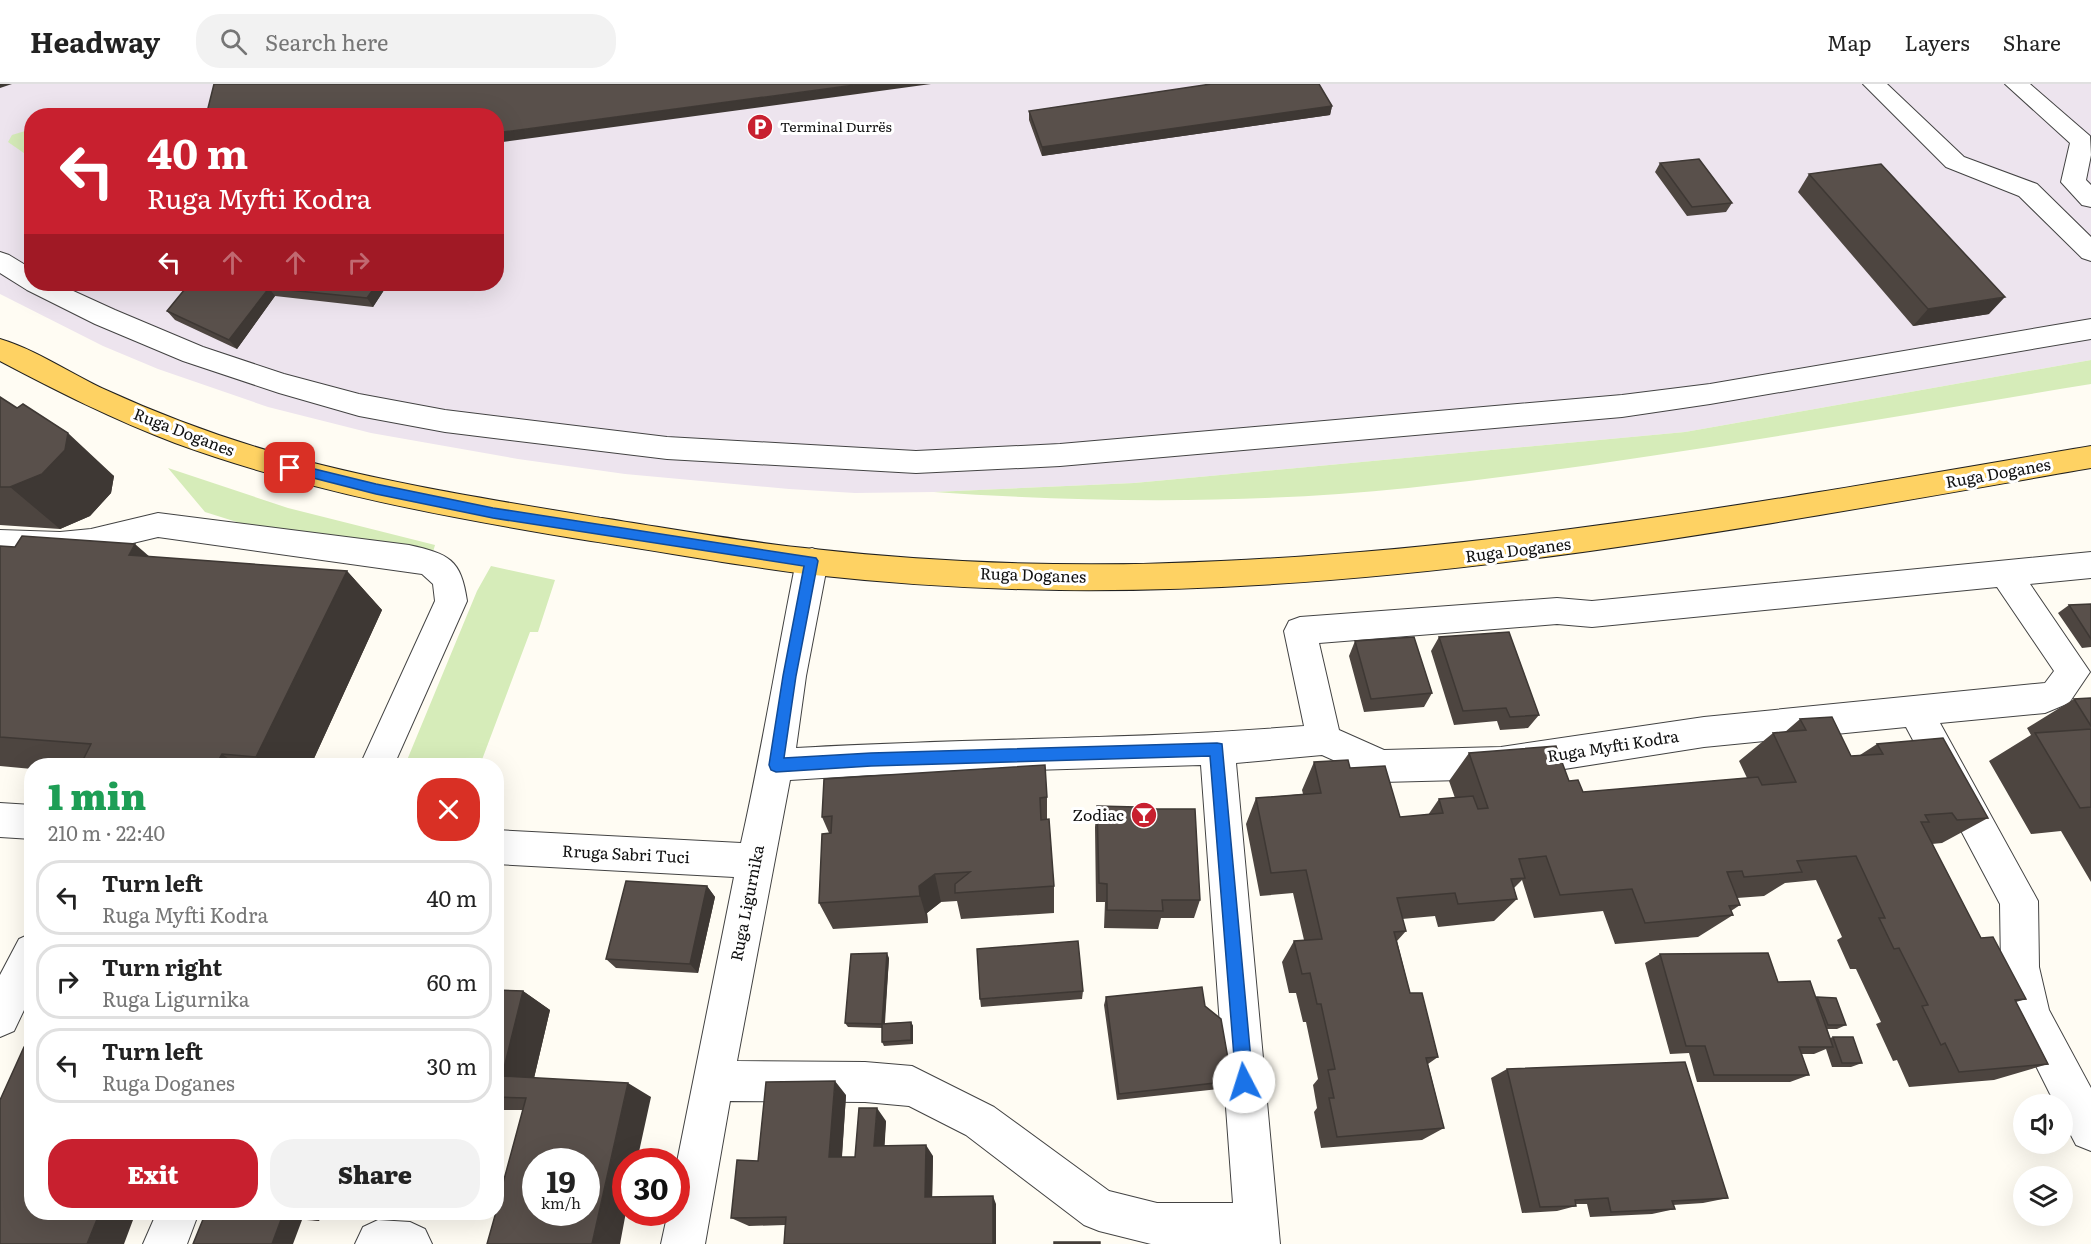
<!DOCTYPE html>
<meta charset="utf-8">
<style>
body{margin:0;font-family:Literata,serif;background:#f2f2f2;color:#222;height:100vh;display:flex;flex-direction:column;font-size:22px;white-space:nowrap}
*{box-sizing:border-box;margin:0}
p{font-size:20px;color:#767676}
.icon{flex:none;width:33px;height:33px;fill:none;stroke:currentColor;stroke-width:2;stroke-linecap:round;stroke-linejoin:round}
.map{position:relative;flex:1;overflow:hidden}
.panel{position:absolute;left:24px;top:674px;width:480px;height:462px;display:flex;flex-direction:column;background:#fff;border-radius:24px;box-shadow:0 6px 24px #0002}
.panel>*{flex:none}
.top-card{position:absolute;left:24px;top:24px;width:480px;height:183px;border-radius:24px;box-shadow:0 6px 24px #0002;background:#c8202f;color:#fff;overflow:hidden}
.buttons{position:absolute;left:2013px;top:1010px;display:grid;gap:12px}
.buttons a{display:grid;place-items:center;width:60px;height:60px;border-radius:50%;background:#fff;box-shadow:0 6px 24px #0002;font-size:30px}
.speed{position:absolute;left:522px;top:1064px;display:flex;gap:12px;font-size:30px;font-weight:700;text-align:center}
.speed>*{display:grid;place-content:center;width:78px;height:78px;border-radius:50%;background:#fff;box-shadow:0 6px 24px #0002;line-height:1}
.speed small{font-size:15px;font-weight:400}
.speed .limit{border:9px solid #d22;background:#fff;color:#111}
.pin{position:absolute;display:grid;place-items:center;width:51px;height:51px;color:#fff;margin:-26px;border-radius:12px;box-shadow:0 3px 9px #0006}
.me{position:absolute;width:66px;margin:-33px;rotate:355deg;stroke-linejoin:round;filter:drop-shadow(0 0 4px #0008)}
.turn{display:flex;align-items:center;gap:21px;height:126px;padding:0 24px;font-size:27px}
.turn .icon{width:78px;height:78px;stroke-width:2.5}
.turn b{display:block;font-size:42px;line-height:51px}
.lanes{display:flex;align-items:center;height:57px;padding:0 24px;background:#0003;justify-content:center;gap:30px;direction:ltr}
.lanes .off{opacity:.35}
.round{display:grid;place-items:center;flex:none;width:63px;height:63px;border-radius:24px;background:#f2f2f2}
.headline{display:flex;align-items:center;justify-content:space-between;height:102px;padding:0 24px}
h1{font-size:36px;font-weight:800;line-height:45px;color:#1e9e55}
.button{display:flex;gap:12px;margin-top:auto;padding:12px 24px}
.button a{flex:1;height:69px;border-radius:24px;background:#c8202f;color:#fff;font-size:24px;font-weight:800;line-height:69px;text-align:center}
.button a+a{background:#f2f2f2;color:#222}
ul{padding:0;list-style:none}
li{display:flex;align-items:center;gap:18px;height:75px;margin:0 12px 9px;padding:0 12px;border:3px solid #e0e0e0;border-radius:24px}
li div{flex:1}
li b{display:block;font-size:22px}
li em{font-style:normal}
header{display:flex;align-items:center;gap:36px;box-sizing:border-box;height:84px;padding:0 30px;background:#fff;border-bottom:2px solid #e0e0e0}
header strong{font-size:28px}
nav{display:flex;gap:33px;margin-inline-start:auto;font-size:21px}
.search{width:420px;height:54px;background:#f2f2f2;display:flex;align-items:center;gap:15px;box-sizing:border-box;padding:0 21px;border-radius:24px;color:#767676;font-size:22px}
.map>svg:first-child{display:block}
.industrial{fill:#ede4ee;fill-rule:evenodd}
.green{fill:#d6ecb9}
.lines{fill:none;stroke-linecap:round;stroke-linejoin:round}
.minor-casing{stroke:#434343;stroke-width:2}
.major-casing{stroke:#212121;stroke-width:2}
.minor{fill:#fff;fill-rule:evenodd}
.major{fill:#fed263;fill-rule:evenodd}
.wall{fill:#4d4540}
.shaded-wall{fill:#3e3834}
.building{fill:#59504b;stroke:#3e3834;stroke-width:1.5;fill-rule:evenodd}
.route{fill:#1a73e8;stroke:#114b97;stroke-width:1.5}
.labels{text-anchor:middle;stroke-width:6;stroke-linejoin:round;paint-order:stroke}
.far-poi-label{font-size:14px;fill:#101010;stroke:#fff;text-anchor:start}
.street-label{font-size:16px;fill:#101010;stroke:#fff}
.poi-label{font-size:16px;fill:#101010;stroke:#fff;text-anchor:end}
</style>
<header>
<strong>Headway</strong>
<div class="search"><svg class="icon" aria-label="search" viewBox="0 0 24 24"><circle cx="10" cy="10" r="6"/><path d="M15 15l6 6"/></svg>Search here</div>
<nav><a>Map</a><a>Layers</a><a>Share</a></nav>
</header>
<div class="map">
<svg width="2091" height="1160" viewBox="0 0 2091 1160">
<rect width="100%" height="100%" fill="#fffcf3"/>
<!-- industrial -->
<path class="industrial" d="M0,0H2091V276L1685,348L1134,399L934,408L855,409L789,405L625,390L518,375L371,349L268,323L158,285L103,262L0,210ZM32,32H496V200H32Z"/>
<!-- green -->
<path class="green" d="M25,47L31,48V74L8,58L12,51Z
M2091,276V300C1864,337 1637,379 1408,404C1251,420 1092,419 934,408L1134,399L1685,348Z
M168,384L288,424L435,461L433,468L240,439L205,428Z
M491,482L555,496L538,548H530L480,681H405L477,507Z"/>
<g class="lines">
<!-- minor casing -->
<g class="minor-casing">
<path id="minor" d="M1863,0H1887L1964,73L2037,100L2091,153V177L2082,174L2019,112L1946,83Z
M2005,0H2030L2090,52L2091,71L2086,96L2091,101V123L2082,121L2061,98L2070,59Z
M0,168L9,171L32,185V200H58L115,226L203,263L284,290L359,310L445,326L667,353L916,367L1060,360L1622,311L1710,300L2091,235V255L1710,320L1622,333L1060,382L916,389L667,375L445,348L359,332L279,309L183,277L95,240L27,206L0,189Z
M158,429L409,461C449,470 461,475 467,517L394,681H360L435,517L433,500L422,490L158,453L91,469L60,472L0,470V446L60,448L91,445Z
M812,464L823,468L828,477L806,592L796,664C965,654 1135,656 1304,642L1284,547L1289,537L1300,533L1557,514L1592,517L2091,468V494L2030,500L2090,588L2069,619L2045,629L1940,639L2038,817L2039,883L2049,926L2091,1004V1067L2076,1061L2062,1034V1020H2055L2011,932L2001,883L2000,820L1906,643L1704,663L1501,695L1382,698L1322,671L1236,679L1280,1160H1151L1099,1147L1084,1141L966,1051L909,1022L865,1018L730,1017L705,1160H661L668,1128H676V1083L734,793L496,780V746L741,759C762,666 777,571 796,477L801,468ZM1997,503L2054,587L2045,599L1704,633L1501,663L1384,666L1339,646L1319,559L1557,540L1592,543ZM1201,681L1233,1119H1157L1109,1107L994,1023L912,982L865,978L737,977L790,696L871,691Z
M0,719L32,721V755L0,753Z
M32,849V926H24L14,947L0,953V891L19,855Z
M157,1128H199L187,1160H143Z
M378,1136L410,1138L425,1145L432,1160H355L363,1143Z"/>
</g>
<!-- major casing -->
<g class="major-casing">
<path id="major" d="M0,255C37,266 71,290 106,306C165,333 225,355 287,372C390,400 497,417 602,434C673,445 743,458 814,465C949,480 1085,484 1221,477C1514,464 1803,411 2091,362V384C1750,443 1407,510 1060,506C978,505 896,500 814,491C739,482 665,468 591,457C450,434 309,408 175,359C114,336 57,307 0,277Z"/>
</g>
<!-- minor -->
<use href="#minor" class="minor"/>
<!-- major -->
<use href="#major" class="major"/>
</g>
<!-- wall -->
<path class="wall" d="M1332,22L1330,31L1042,72L1029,36V27Z
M1660,79L1732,119L1726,128L1687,132L1655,88Z
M1809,90L1989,230L1913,242L1798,108Z
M189,200H388L373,223L275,212L237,265L175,236L167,227Z
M0,313L114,392L111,409L90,432L60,445L0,441Z
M0,462L347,487L382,526L311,681H32V685L0,682Z
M2091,520V563L2082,564L2058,529L2069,521Z
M1439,553L1539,631L1528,644L1500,646L1497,637L1454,641L1431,567Z
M1355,557L1432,609L1424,623L1364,628L1349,572Z
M2091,614V798L2061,747L2031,750L1989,677L2031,651L2027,644L2074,615Z
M1800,635L1851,672L1860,671L1877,660L1988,734L1942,759L1932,760L1981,854L2026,915L2016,918L2048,980L1994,996L1909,1003L1897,976L1893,977L1876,940L1881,938L1856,885H1850L1837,856L1842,853L1816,796L1785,799L1764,812L1737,814L1740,821L1731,827L1733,831L1698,853L1615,860L1603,827L1534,834L1522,796L1514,804L1517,815L1494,837L1438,843L1435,832L1402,835L1406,847L1397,857L1410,909L1438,973L1428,980L1444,1044L1422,1056L1321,1064L1314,1028L1317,1024L1313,1001L1318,995L1306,938H1303L1296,909H1289L1282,878L1294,857L1304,856L1293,809L1260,812L1246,740L1256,714L1303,710L1302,706L1314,678L1350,684L1400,733L1428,731L1439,715L1455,714L1449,697L1469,669L1569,697L1583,708L1747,694L1739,677L1773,649L1785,648Z
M1047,713V736L1054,802V829L961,835L957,817L941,818L927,829L928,839L833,845L819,819L829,749L822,733Z
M1097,722L1137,731L1152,732L1153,725L1200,816L1194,834H1161L1158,845L1104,844L1105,818H1096L1095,743Z
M707,802L715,813L698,889L616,884L606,875Z
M1660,870L1778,898L1816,914L1817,913L1846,941L1837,945H1827L1830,954L1833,953L1862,979L1851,983H1832L1826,965L1814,970H1801L1809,991L1790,998H1697L1689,969L1670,970L1645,879Z
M889,874L885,939L911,938L913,942V960L884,962L882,958V944L848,943L845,939Z
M496,906L523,907L550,926L534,994L651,1013L523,1026H496Z
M1083,907L1082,915L981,923L980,915Z
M1106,913L1205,922L1232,997L1228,1004L1117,1016L1104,921Z
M1507,985L1728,1114L1703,1119L1673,1121L1675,1125L1652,1130L1590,1133L1587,1120H1576V1122L1557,1127L1522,1129L1491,994Z
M846,1011L842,1073H855L886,1037L884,1062L933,1072L932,1113L996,1120V1160H784L785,1141L749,1142L731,1134L758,1077Z
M206,1128H322L319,1137Z"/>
<!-- shaded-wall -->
<path class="shaded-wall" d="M0,0H12L0,4Z
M862,0H931L496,59V49Z
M1332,22L1330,31L1042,72V63Z
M377,200H388L373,223L367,214Z
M269,204L275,212L237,265L229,256Z
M2005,213L1989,230L1913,242L1928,225Z
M68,349L114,392L111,409L90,432L60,445L10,403Z
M135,460L181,500L129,471Z
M347,487L382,526L311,681H266L256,673Z
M222,670L237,681H216Z
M935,790L941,818L927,829L928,839L920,812L919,802Z
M707,802L715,813L698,889L690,880Z
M887,869L889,874L884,944L882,940Z
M523,907L550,926L531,1007L502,992Z
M911,938L913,942V960L911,956Z
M835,997L846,1011L841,1084L829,1073Z
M628,999L651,1013L637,1077H626V1128L620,1160H592Z
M877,1024L886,1037L884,1073L874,1062Z
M926,1061L933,1072L932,1121L925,1113Z
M993,1112L996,1120V1160H993Z
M100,1128H136L124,1160H87Z
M302,1128H322L319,1137L300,1134Z
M282,1133L302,1136L293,1160H272Z"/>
<!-- building -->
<path class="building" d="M214,0H862L496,49V32H206Z
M1211,0H1319L1332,22L1042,63L1029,27Z
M1699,75L1732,119L1692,123L1660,79Z
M1881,80L2005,213L1928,225L1809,90Z
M189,200H377L367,214L269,204L229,256L167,227Z
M0,313L17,324L23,320L68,349L65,366L42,390L10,403H0Z
M22,452L135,460L129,471L347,487L256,673L222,670L216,681H148L83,676L91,660L0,653V462L15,463Z
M2091,520V555L2069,521Z
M1509,548L1539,631L1510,633L1506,624L1463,627L1439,553Z
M1414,553L1432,609L1371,615L1355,557Z
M2091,614V642L2074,615Z
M1832,633L1851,672L1883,670L1877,660L1943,654L1988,734L1957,736L1952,729L1925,731L1929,738H1921L1981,854L1993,853L2026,915L2015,916L2048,980L1959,988L1945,959L1941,961L1922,922L1928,921L1899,864L1894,865L1879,834H1885L1856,772L1797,777L1802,788L1744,793L1742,787L1727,788L1740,821L1729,822L1733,831L1645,839L1632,805L1560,811L1546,772L1519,775L1525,794L1511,795L1517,815L1458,820L1455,809L1397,814L1406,847L1394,848L1410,909H1422L1438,973L1426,974L1444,1044L1337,1053L1329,1014H1334L1328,986L1335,985L1321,920H1317L1310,889L1302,890L1294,857L1322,855L1306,786L1271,789L1256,714L1321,709L1314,678L1348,676L1350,684L1385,682L1400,733L1443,729L1439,715L1473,712L1478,725L1488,724L1469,669L1556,662L1569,697L1578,696L1583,708L1758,693L1762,701L1796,698L1773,649L1806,646L1800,635Z
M2091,645V723L2080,724L2035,649Z
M1045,681L1047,713L1040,714L1041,736L1049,735L1054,802L955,809V800L970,788L935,790L919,802L920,812L819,819L822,750L831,749L832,732L822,733L824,695Z
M1097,722L1137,723V731L1153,732V725H1195L1200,816H1162L1163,827L1107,826V800L1099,799Z
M626,797L707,802L690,880L606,875Z
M1078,857L1083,907L980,915L977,865Z
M887,869L882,940L911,938V956L882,958V940L845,939L851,870Z
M1768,869L1778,898L1810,897L1833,963H1799L1809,991H1714L1705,962H1686L1660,870Z
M1202,903L1205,922L1221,935L1232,997L1119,1010L1106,913Z
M496,906L523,907L502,992L628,999L592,1160H487L496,1128V1125L526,1014L496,1013ZM536,1077H586V1128H536Z
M1817,913L1836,914L1846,941H1828Z
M1833,953H1853L1862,979H1842Z
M24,963H32V1128H100L87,1160H0V1016Z
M1685,978L1728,1114L1672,1117L1675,1125L1611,1128L1608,1114L1575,1116L1576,1122L1540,1123L1507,985Z
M835,997L829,1073H855L859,1024H877L874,1062L926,1061L925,1113L993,1112V1160H784L786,1133L731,1134L737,1076L758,1077L766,998Z
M206,1128H302L300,1134L282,1133L272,1160H193Z
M1054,1158H1100V1160H1054Z"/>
<!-- route -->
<path class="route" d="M290,379L376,400L493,424L816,474L818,477L796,592L784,674L871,669L1217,659L1222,660L1253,998L1250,1004L1244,1006L1239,1004L1236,998L1210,672L871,682L776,688L771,686L769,681L783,592L804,482L493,434L376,410L286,387L284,384Z"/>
<!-- icons -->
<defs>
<g id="parking-disc" transform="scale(1.35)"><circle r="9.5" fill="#c8202f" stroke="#fff"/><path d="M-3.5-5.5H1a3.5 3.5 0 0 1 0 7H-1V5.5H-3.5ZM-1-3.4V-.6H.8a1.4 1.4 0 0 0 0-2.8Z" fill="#fff"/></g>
<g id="bar-disc" transform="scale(1.35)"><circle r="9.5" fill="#c8202f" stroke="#fff"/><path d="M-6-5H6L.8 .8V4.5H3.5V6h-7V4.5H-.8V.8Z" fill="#fff"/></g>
</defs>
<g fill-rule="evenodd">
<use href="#parking-disc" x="760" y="43"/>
<use href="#bar-disc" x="1144" y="731"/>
</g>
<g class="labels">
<!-- far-poi labels -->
<g class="far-poi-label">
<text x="780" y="48">Terminal Durrës</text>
</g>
<!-- street labels -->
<g class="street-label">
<text transform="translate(184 348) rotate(21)" y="6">Ruga Doganes</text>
<text transform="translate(1998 389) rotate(-10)" y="6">Ruga Doganes</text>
<text transform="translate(1518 466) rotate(-7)" y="6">Ruga Doganes</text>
<text transform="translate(1033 491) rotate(2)" y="6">Ruga Doganes</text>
<text transform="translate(1613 662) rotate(-9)" y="6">Ruga Myfti Kodra</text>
<text transform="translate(626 770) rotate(3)" y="6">Rruga Sabri Tuci</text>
<text transform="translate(747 819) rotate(-79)" y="6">Ruga Ligurnika</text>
</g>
<!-- poi labels -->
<g class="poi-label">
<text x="1124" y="737">Zodiac</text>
</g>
</g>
</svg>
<div class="buttons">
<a><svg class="icon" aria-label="sound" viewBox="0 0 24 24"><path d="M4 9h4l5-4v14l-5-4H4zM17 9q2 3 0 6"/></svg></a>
<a><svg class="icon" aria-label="layers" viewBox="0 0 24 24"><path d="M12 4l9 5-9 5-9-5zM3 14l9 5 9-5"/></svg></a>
</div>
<div class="speed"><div>19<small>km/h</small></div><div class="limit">30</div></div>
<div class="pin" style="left:290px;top:384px;background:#d93025"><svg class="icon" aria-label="arrive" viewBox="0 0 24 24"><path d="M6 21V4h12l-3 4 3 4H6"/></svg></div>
<svg class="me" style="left:1244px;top:998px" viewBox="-20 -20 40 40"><circle r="19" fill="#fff"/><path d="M0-13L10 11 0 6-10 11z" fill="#1a73e8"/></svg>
<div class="top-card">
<div class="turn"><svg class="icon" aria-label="left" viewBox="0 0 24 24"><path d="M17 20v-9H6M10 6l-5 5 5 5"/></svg><div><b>40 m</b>Ruga Myfti Kodra</div></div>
<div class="lanes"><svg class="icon" aria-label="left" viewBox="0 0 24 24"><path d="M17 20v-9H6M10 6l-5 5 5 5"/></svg><svg class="icon off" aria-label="ahead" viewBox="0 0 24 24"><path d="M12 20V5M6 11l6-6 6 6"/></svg><svg class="icon off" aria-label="ahead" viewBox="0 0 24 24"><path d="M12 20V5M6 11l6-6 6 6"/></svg><svg class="icon off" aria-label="right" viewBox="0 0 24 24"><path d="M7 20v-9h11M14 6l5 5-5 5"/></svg></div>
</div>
<section class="panel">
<div class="headline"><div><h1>1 min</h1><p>210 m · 22:40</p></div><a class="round" style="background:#d93025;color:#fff"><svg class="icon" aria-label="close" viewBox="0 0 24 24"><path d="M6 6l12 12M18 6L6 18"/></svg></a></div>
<ul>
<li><svg class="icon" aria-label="left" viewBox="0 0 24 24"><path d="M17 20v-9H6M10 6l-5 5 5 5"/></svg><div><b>Turn left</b><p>Ruga Myfti Kodra</p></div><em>40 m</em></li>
<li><svg class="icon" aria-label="right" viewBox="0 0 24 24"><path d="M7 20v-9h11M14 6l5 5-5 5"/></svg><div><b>Turn right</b><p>Ruga Ligurnika</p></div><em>60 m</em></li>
<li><svg class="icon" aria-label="left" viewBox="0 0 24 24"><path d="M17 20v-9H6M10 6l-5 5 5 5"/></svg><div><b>Turn left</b><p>Ruga Doganes</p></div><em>30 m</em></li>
</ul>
<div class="button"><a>Exit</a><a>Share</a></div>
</section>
</div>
